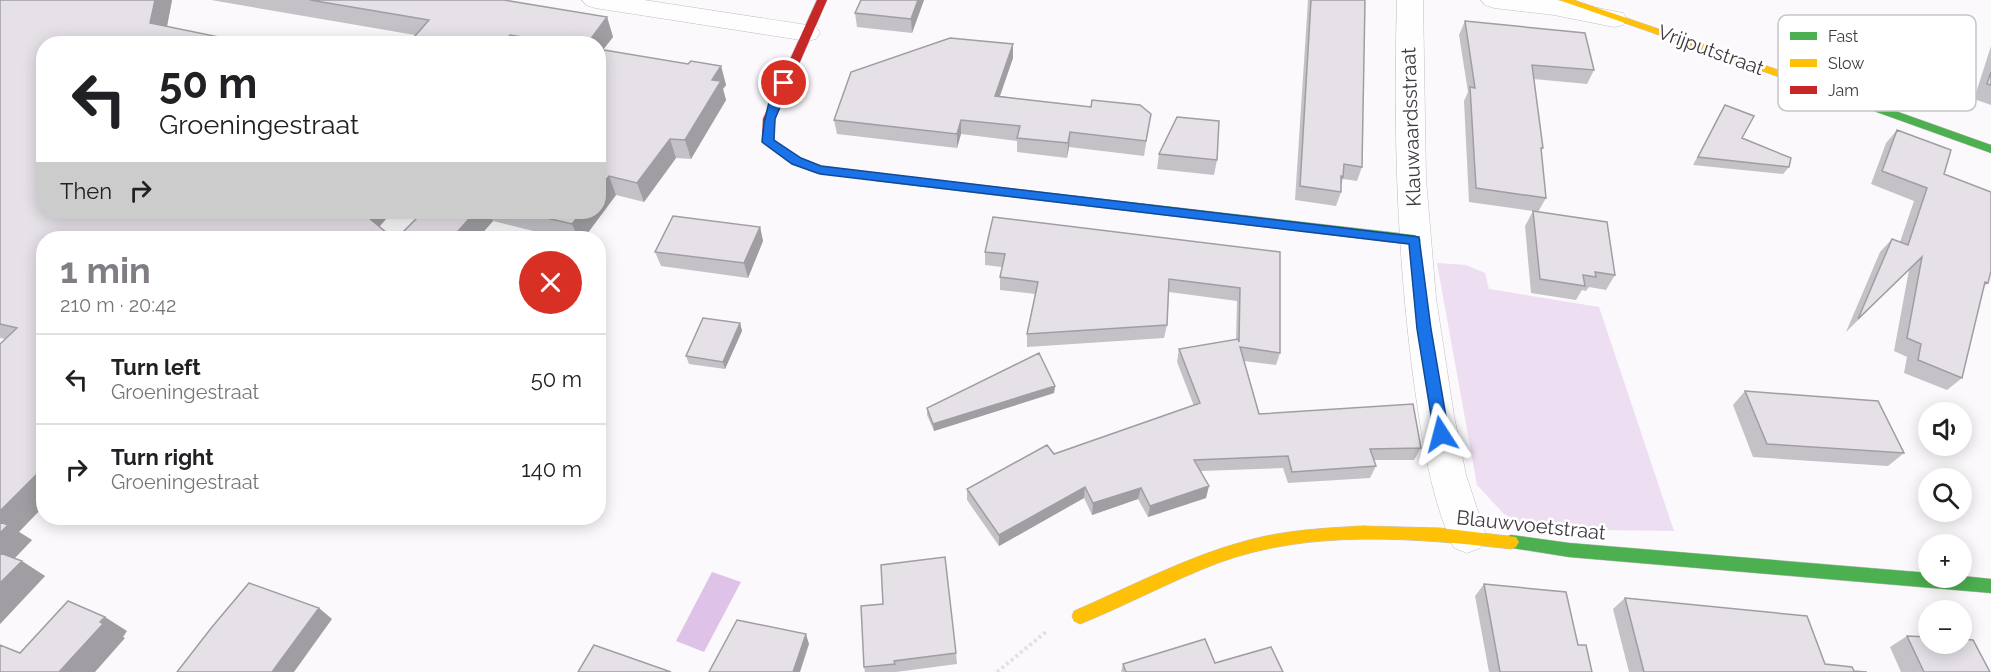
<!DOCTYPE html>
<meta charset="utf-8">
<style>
body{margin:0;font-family:Raleway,sans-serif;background:#f2f2f2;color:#202124;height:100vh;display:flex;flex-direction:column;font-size:22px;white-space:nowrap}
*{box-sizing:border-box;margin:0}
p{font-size:20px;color:#757577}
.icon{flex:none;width:33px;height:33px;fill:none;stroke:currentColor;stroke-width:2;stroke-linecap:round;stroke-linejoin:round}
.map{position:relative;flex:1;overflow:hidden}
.side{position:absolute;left:36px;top:231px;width:570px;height:294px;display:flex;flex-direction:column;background:#fff;border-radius:24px;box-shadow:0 3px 15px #0003}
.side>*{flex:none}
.guide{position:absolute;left:36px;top:36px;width:570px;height:183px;border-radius:24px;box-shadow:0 3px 15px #0003;background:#fff;color:#202124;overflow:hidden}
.controls{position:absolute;left:1918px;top:402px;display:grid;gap:12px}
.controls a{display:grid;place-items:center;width:54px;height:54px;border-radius:50%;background:#fff;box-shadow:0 3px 15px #0003;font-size:30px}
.pin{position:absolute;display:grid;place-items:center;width:51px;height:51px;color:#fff;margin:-26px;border:3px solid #fff;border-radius:50%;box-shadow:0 2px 6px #0007}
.me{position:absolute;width:66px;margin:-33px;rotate:351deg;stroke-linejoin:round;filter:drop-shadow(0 0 4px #0008)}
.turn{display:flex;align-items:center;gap:21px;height:126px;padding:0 24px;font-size:27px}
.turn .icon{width:78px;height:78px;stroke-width:2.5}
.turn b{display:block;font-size:42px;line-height:51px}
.then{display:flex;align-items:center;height:57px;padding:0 24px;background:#0003;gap:12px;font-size:22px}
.round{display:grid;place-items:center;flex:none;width:63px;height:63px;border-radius:32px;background:#f2f2f2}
.headline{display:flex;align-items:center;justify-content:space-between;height:102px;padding:0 24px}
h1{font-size:36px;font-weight:700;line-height:45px;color:#827d84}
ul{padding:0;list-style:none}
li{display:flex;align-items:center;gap:18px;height:90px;padding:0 24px;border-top:2px solid #e0e0e0}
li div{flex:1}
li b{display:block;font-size:22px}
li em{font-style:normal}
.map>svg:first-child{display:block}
.green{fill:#eddef2}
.water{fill:#dfc2e8}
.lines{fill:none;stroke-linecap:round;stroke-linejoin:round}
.street-casing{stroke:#c2bec3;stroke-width:1}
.fast-casing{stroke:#c2bec3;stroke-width:1}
.slow-casing{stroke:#c2bec3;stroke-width:1}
.jam-casing{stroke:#c2bec3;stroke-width:1}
.path{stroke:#e3e2e3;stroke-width:4;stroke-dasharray:3 3;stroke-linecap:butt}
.street{fill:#fefeff;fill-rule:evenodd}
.fast{fill:#4caf50;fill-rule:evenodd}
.slow{fill:#ffc107;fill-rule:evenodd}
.jam{fill:#c62828;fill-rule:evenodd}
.wall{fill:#c5c2c7}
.shaded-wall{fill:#a09ea2}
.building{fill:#e5e1e7;stroke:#a09ea2;stroke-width:1.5}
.route{fill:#1a73e8;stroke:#114b97;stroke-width:1.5}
.labels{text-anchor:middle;stroke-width:5;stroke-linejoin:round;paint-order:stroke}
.street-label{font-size:20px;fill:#413a43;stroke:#fff}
.key{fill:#fff;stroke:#c6c4c7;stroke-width:1.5}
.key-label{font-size:16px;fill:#413a43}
</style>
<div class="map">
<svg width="1991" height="672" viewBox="0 0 1991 672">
<rect width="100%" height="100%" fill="#fbf9fc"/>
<!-- green -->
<path class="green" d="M1437,263L1466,265L1485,273L1489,289L1599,307L1674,531L1531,529L1504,514L1477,485Z"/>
<!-- water -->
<path class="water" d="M712,572L741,582L704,652L676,641Z"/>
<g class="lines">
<!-- street casing -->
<g class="street-casing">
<path id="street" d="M582,0H644L807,25L816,27L820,33L816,39L807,41L595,8L586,5Z
M1397,0H1423L1426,179L1436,298L1454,416L1466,475L1486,536L1480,548L1467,553L1454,548C1431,499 1423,443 1415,390C1397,260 1393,130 1397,0Z
M1481,0H1557L1623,13L1627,19L1623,25L1614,27L1554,15L1494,8L1485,5Z"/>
</g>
<!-- fast casing -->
<g class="fast-casing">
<path id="fast" d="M1783,71L1991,145V153L1779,77L1777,75Z
M876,173L1415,235L1421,240L1415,245L876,181L870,177Z
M1511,535L1569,543L1929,573V578L1962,576L1991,579V593L1569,557L1506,547L1503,542L1506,537Z"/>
</g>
<!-- slow casing -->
<g class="slow-casing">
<path id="slow" d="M1559,0H1574L1787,73L1789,75L1783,79L1779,77Z
M1363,526L1440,528L1516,537L1519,542L1516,547L1511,549C1415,538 1310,529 1218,563C1171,581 1127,605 1080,624L1074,621L1072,616L1074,611C1132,586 1188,556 1249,540C1286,530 1325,528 1363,526Z"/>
</g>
<!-- jam casing -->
<g class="jam-casing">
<path id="jam" d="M817,0H827L775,119L774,140L800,158L821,166L876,173L882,177L880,180L816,173L792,164L762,142L763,119Z"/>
</g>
<!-- path -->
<path class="path" d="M997,672L1047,631"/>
<!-- street -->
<use href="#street" class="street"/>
<!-- fast -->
<use href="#fast" class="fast"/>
<!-- slow -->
<use href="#slow" class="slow"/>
<!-- jam -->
<use href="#jam" class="jam"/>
</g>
<!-- wall -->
<path class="wall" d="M0,0H172L167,26L44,238L19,532L32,540L15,558L45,576L0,624L5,339L0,338Z
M211,0H504L607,17L613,37L603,50L688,64L721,66L726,85L723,89L726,100L691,159L676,158L644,202L616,195L584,238H562L493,221L478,238H397L423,212H598V44H408L415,35Z
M861,0H924L912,33L857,27L855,13Z
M1308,0H1365L1362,167L1357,181L1343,179L1341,185V192L1336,206L1295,200Z
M1838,19L1877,64L1865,79L1811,57Z
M1465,21L1594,70L1587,84L1534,79L1543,148L1541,152L1546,198L1538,212L1615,275L1606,290L1589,287L1586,291L1582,290L1576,300L1531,293L1525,226L1533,211L1469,202L1464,101L1468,92L1459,35Z
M1991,46V105L1974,99Z
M1013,58L1000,96L1151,114L1144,156L1069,147L1067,158L1017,152V141L961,134L957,148L837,134L834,120Z
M1725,105L1742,138L1789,167L1783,174L1693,165L1720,113Z
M1897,130L1944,174L1988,283L1984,286L1962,378L1947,390L1904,373L1907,357L1894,351L1909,270L1846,332L1880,252L1892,239L1900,242L1914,201L1871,184L1886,143Z
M1159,154L1217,160L1214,175L1157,169Z
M760,227L763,241L748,278L661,266L655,252Z
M985,252H1280V353L1276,365L1244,361L1259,414L1421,448L1414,460H1374L1376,466L1370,478L1288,483L1283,468L1201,471L1206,498L1148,517L1138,499L1092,515L1084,498L999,546L967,500V489L1054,454L1194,406L1177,362L1179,349L1236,340L1237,301L1169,292L1167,325L1164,338L1027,347V334L1035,294L1000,290V277L1002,267L985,265Z
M740,323L742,331L725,369L689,364L686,356Z
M1055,386L1054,393L934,431L927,415V408Z
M1745,391L1904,453L1888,466L1753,457L1733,405Z
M1484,584L1578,645L1592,672H1489L1475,596Z
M1625,598L1825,664L1854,671L1867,672H1629L1613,609Z
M861,606L956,653L957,664L896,672H865L864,667Z
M1907,636L1990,672H1901L1890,647Z
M1215,663L1283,672H1121L1123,664Z"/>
<!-- shaded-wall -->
<path class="shaded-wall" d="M155,0H172L164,42L150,23Z
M918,0H924L912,33L911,19Z
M607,17L613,37L598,56V44H587Z
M510,35L514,44H504Z
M1013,44V58L995,110V96Z
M721,66L726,85L723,89L726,100L691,159L685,140L712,80Z
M961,120V134L957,148V134Z
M1070,132L1069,147L1067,158L1068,143Z
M670,139L676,158L644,202L637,183Z
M609,176L616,195L584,238H578L572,224L582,212H598V190Z
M365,212H392L375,232L363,213Z
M475,212H489L493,221L478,238H452Z
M760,227L763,241L748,278L744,263Z
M740,323L742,331L725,369L723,362Z
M1055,386L1054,393L934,431L933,424Z
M44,467V506L19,532L32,540L10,563L0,556V511Z
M1209,486L1206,498L1148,517L1150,506Z
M1085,487L1084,498L999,546V535Z
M1141,488L1138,499L1092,515L1093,503Z
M22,561L45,576L0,624V583Z
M319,608L332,619L294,672H272Z
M105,617L127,631L123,637L125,638L95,672H59Z
M806,634L809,644L800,672H793Z"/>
<!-- building -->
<path class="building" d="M0,0H155L150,23L253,44H44V212H365L363,213L393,238H44V467L0,511V344L17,328L0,324Z
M310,0H504L607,17L587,44H566L510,35L504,44H408L429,20Z
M861,0H918L911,19L855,13Z
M1311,0H1365L1362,167L1344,164L1343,177L1341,176V192L1300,186Z
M1465,21L1585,33L1594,70L1532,65L1543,148H1541L1546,198L1476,188L1470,87L1475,88Z
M950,38L1013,44L995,96L1091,107L1092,100L1140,105L1151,114L1146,141L1070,132L1068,143L1017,138L1020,126L961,120L957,134L834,120L851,72Z
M598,49L688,64L691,61L721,66L712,80L721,81L685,140L670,139L637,183L609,176L598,190Z
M1991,72V85L1987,84Z
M1725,105L1754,116L1742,138L1791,158L1789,167L1698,157Z
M1177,117L1219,121L1217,160L1159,154Z
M1897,130L1951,150L1944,174L1991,192V271L1988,283L1985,282L1962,378L1918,360L1921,344L1907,338L1922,257L1858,319L1892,239L1908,245L1927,188L1882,171Z
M1533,211L1607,222L1615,275L1595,272L1596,277L1583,275L1585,286L1540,279Z
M423,212H475L452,238H397Z
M521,212H582L572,224Z
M673,216L760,227L744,263L655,252Z
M993,217L1280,252V353L1240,347L1259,414L1413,404L1421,448L1370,449L1376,466L1292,472L1288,456L1194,460L1209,486L1150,506L1141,488L1093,503L1085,487L999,535L967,489L1047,445L1054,454L1200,403L1179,349L1238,339L1239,342L1240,288L1169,279L1167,325L1027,334L1038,282L1000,277L1005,254L985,252Z
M703,318L740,323L723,362L686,356Z
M1039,353L1055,386L933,424L927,408Z
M1745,391L1878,401L1904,453L1767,444Z
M0,522L8,525L0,533Z
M0,553L22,561L0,583Z
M945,557L956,653L894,661L895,664L864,667L861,606L883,604L881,565Z
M249,583L319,608L272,672H177L212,627Z
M1484,584L1566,592L1578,645H1586L1592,672H1500Z
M1625,598L1807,616L1825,664L1852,667L1854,671L1867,672H1644Z
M68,601L105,617L100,622L103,624L59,672H0V645L20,653Z
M737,620L806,634L793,672H709Z
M1907,636L1929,637V644H1962V639L1973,640L1990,672H1924Z
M1205,639L1215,663L1271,647L1283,672H1126L1123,664Z
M594,645L671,672H578Z"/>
<!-- route -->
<path class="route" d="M784,79L790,83L775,119L774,140L801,158L821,166L1419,237L1431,329L1449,434L1446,439L1441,441L1436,439L1434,434L1417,329L1409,244L820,174L792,164L762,142C763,127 769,85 784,79Z"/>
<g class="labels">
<!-- street labels -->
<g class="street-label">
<text transform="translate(1711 50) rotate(20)" y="7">Vrijputstraat</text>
<text transform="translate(1411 127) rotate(-92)" y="7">Klauwaardsstraat</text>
<text transform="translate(1531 525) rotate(6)" y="7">Blauwvoetstraat</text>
</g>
</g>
<!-- legend -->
<rect x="1778" y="15" width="198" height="96" rx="9" class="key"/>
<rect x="1790" y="32" width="27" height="8" fill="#4caf50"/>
<rect x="1790" y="59" width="27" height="8" fill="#ffc107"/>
<rect x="1790" y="86" width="27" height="8" fill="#c62828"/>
<g class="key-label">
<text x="1828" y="42">Fast</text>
<text x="1828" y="69">Slow</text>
<text x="1828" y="96">Jam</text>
</g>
</svg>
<div class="controls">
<a><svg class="icon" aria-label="sound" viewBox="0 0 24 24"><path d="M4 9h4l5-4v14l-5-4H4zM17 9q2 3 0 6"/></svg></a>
<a><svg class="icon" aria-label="search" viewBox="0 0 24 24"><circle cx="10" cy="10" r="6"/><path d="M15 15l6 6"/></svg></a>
<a>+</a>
<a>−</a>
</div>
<div class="pin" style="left:784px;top:83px;background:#d93025"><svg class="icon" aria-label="arrive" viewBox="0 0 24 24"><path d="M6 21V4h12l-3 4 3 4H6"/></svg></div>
<svg class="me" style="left:1441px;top:434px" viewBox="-20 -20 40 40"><path d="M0-17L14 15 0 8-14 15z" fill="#1a73e8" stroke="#fff" stroke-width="4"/></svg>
<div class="guide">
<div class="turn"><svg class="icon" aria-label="left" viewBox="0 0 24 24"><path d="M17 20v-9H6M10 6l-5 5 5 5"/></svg><div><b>50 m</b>Groeningestraat</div></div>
<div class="then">Then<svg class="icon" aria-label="right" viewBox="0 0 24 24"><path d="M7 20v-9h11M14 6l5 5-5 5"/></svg></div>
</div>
<section class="side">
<div class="headline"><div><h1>1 min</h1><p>210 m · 20:42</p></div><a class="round" style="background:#d93025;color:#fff"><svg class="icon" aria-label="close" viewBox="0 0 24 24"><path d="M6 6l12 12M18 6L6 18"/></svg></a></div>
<ul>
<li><svg class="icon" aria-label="left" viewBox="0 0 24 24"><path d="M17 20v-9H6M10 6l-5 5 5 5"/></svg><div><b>Turn left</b><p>Groeningestraat</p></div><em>50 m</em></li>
<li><svg class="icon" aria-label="right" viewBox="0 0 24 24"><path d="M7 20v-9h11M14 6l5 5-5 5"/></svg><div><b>Turn right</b><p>Groeningestraat</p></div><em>140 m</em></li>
</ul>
</section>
</div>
